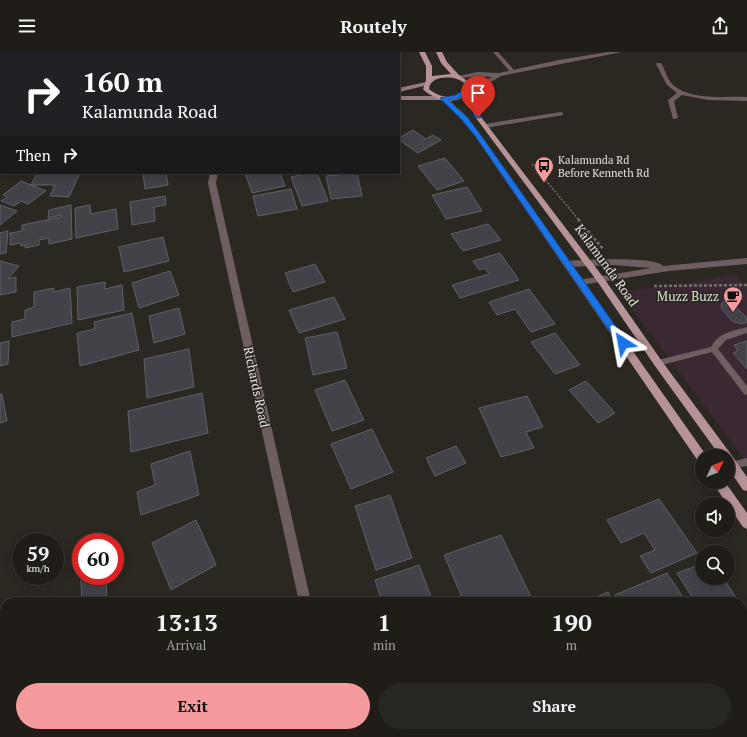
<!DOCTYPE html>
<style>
body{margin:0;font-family:"PT Serif",serif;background:#282622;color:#f1f3f6;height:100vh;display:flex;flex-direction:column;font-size:15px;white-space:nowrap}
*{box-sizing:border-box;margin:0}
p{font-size:13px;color:#a2a2a2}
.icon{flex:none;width:22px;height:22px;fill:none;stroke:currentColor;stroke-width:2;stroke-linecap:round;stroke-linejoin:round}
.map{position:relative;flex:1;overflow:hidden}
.side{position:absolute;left:0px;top:545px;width:747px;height:140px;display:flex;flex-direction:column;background:#201d19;border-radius:16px 16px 0 0;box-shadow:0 2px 10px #0003,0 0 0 1px #3d3b38}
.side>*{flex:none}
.banner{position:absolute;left:0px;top:0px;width:400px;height:122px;box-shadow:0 2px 10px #0003,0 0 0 1px #3d3b38;background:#202124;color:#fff;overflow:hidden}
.needle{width:26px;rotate:47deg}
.tools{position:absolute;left:695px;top:397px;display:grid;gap:8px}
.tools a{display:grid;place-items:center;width:40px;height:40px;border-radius:50%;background:#201d19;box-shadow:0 2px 10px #0003,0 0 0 1px #3d3b38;font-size:20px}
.speed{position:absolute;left:12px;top:481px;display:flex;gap:8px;font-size:20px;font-weight:700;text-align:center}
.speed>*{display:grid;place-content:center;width:52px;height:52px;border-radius:50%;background:#201d19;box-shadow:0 2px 10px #0003,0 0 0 1px #3d3b38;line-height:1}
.speed small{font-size:10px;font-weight:400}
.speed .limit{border:6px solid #d22;background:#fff;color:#111}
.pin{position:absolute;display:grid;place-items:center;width:34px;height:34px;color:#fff;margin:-41px -17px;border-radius:50% 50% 50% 0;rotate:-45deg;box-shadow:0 0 4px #0007}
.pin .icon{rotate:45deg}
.me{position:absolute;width:44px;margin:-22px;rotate:326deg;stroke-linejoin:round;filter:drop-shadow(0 0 3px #0008)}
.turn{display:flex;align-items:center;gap:14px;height:84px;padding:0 16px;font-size:18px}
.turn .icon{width:52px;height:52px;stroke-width:2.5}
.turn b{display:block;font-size:28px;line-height:34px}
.then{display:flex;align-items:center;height:38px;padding:0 16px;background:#0003;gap:8px;font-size:15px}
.eta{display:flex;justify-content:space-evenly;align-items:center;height:68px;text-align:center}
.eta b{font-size:24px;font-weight:700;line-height:28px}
.primary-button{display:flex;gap:8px;margin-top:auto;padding:8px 16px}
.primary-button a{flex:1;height:46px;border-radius:24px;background:#f59b9e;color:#111;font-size:16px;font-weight:700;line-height:46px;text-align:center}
.primary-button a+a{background:#282622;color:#f1f3f6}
header{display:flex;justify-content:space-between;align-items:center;height:52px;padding:0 16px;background:#201d19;font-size:18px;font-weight:700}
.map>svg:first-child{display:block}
.commercial{fill:#3a2932}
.building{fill:#434249;stroke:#616068}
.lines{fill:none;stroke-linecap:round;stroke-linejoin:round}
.path-far1{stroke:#74706b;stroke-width:1.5;stroke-dasharray:2 1.5;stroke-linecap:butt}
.path{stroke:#74706b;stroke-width:2.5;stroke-dasharray:3 2;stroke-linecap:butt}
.lane{fill:#6f5e60;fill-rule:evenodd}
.street{fill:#6f5e60;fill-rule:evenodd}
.secondary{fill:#977c7f;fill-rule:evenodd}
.primary{fill:#b69397;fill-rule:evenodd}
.route{fill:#1a73e8;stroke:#114b97}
.labels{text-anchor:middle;stroke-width:3;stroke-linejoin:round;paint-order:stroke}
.far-poi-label{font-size:11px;fill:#e3e1dd;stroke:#2b2721;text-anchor:start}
.street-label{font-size:13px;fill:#e3e1dd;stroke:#2b2721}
.poi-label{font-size:13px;fill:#e3e1dd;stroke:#2b2721;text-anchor:end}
</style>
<header><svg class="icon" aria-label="menu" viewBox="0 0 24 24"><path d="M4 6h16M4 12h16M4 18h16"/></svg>Routely<svg class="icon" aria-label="share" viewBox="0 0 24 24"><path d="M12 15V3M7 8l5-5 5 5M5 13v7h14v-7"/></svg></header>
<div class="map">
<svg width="747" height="685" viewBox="0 0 747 685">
<rect width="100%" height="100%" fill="#2b2721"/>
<!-- commercial -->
<path class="commercial" d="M735,222L747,235V411L618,239L674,234Z"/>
<!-- building -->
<path class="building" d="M322,0H364L365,1H322Z
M413,78L426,87L433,83L441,88L418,101L399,88V86Z
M445,106L464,129L437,138L418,114Z
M37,121H80L69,145L50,144L55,133H31Z
M143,121H166L168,133L145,137Z
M245,121H280L285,134L252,141Z
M310,121H317L328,149L302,154L291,125Z
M357,121L362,144L331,147L326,124Z
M21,129L46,139L28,152L21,149L14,154L1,149L7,145L3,143Z
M467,135L482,159L446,167L432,143Z
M291,137L297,157L258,164L253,144Z
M165,144L166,153L154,155L155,169L132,173L130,150Z
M0,153L17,159L0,173Z
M71,153L72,187L49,192V186L39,188V193L25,196L26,193L21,194V191L10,193V181L22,179V173L61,165V163L48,166L49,158Z
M90,153L91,162L116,157L118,177L76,186L75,156Z
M488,172L501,188L463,199L451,182Z
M8,179L6,201L0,202V181Z
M163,185L169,209L124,220L119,195Z
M500,201L519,228L460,246L452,233L489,222L485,216L479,218L473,209Z
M0,209L19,214L8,227L16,225V240L0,243Z
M315,212L325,230L293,240L285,221Z
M170,219L179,243L139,256L132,231Z
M105,230V237L122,233L124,258L78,268L77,235Z
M54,236V240L70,236L72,271L12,285V270L25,267V258L34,255V240Z
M529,237L555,272L531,280L515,257L497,263L489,250Z
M334,245L345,267L299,281L289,258Z
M724,250H728L732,251L746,265L747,270L742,272L732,269L722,257L721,252Z
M179,256L185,282L154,291L149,264Z
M132,261L139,298L80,314L77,281L95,277L94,270Z
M337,280L347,316L313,323L305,286Z
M555,281L580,313L555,322L531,290Z
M9,289L8,312L0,314V291Z
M747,289V317L733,301L738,299L734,293Z
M189,297L194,335L147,346L144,307Z
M345,328L364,368L332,379L315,338Z
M586,329L615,361L598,371L569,338Z
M202,341L208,381L131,400L128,359Z
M0,342H2L7,369L0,371Z
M527,344L543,375L526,380L534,396L501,405L479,356Z
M372,377L393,420L351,437L331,392Z
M456,394L466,411L435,424L426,406Z
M190,399L199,443L141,463L137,440L155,433L151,412Z
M390,443L412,506L376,518L355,454Z
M659,447L697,501L651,521L640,504L655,498L644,481L621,491L607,468Z
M196,468L216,513L171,538L152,491Z
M501,483L533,549L501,550L499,547L493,550H464L444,503Z
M81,508V524H106L107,550H82L80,509Z
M702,512V526H723L739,550H695L677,521Z
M419,513L433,550H382L375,528Z
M667,521L686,550H619L615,543Z
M608,540L613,550H584Z
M742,555L747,562V578L742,580Z
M747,614V666L742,658V616Z
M58,680H115L113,685H56Z
M186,680H218L217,685H185Z"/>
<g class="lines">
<!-- path-far1 -->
<path class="path-far1" d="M532,112L579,168"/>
<!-- path -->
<path class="path" d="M578,167L603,197
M654,234L747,233"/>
<!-- lane -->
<path class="lane" d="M493,0H498L515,19V21H511Z
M561,60L563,61V63L485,76L482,74L485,72Z
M747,275V281L726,288L718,297L747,334V343L744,342L712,300L658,314L655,313L654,311L655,309L658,308L711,295C719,280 733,279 747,275Z
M747,406V414L733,417L730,416L729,413L730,410Z"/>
<!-- street -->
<path class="street" d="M212,0H218V1H212Z
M608,0H622L501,24L491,30L468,39L466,38V36L492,25C484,24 458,27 455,25L477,20L499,21L559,8Z
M657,11H661C665,17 667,27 673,33C692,49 724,44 747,45V49L708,48L682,43L674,49L678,66L673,67L668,48L677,41L667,33L656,12Z
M210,121H218L216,131L311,550H299L208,131Z
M747,206V212L669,219L581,233L578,232L577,230L578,228L651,216L614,213L568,215L564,212L568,209C584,208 654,204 663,214Z
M302,680H316V685H302Z"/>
<!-- secondary -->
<path class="secondary" d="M426,30L428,31V33L399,40V36Z
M0,32H1V37H0Z
M399,44H440L443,46L440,48H399Z"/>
<!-- primary -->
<path class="primary" d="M419,0H425L432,14V24L451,22L441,11L436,0H442L447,10L459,23L469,30L470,39L481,65L603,225L661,308L730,401L747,425V439L743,438L728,416V404H720L655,314L597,229L476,66L466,43L460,47L450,49L467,65L480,82L706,403V404H702V411L698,409L475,84C467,73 453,55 441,48C434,44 428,43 423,37L426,28V14ZM440,26C449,25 457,25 464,31V38C453,48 440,46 429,37C430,30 434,28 440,26Z
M712,430H725L747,461V477L743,475Z"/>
</g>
<!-- route -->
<path class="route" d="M465,37L470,38L481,65L480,66L475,65L465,42L460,46L448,48L467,65L480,82L626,289L627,291L626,294H620L476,85L462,68L440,46L456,43Z"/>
<!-- icons -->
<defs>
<g id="bus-pin" transform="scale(1)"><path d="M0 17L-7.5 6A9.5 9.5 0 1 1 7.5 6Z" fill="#f59b9e" stroke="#2b2721"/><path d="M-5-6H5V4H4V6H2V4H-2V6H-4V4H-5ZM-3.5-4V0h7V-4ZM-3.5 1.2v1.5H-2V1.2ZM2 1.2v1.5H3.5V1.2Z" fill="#111"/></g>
<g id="cafe-pin" transform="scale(1)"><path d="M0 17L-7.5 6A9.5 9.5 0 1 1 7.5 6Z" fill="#f59b9e" stroke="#2b2721"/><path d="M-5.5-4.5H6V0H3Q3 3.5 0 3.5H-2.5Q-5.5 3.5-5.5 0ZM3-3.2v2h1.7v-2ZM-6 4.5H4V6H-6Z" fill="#111"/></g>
</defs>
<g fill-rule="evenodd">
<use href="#bus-pin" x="544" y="114"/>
<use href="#cafe-pin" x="733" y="244"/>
</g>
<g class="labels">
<!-- far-poi labels -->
<g class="far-poi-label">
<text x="558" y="112">Kalamunda Rd<tspan x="558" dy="13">Before Kenneth Rd</tspan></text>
</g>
<!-- street labels -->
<g class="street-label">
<text transform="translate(607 213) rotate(54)" y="5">Kalamunda Road</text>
<text transform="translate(257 335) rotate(78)" y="5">Richards Road</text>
</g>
<!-- poi labels -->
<g class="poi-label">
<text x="719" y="249">Muzz Buzz</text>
</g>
</g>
</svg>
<div class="tools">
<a><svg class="needle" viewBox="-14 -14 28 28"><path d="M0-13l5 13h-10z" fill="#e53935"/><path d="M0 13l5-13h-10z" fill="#a2a2a2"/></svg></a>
<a><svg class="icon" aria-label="sound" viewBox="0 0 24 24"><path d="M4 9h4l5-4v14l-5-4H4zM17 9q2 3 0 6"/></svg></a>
<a><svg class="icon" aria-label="search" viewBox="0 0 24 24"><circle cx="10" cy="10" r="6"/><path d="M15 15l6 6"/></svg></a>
</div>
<div class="speed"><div>59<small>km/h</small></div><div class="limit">60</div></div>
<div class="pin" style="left:478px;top:65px;background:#d93025"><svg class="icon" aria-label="arrive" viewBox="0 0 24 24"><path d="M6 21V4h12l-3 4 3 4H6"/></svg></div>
<svg class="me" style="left:623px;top:291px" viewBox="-20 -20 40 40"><path d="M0-17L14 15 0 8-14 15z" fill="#1a73e8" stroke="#fff" stroke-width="4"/></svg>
<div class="banner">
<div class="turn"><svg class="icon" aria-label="right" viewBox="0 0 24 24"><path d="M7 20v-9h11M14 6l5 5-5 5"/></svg><div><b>160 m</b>Kalamunda Road</div></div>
<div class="then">Then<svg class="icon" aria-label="right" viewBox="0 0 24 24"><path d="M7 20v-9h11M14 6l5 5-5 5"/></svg></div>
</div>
<section class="side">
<div class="eta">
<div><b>13:13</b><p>Arrival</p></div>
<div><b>1</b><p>min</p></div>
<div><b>190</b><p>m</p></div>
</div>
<div class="primary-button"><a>Exit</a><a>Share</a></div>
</section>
</div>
